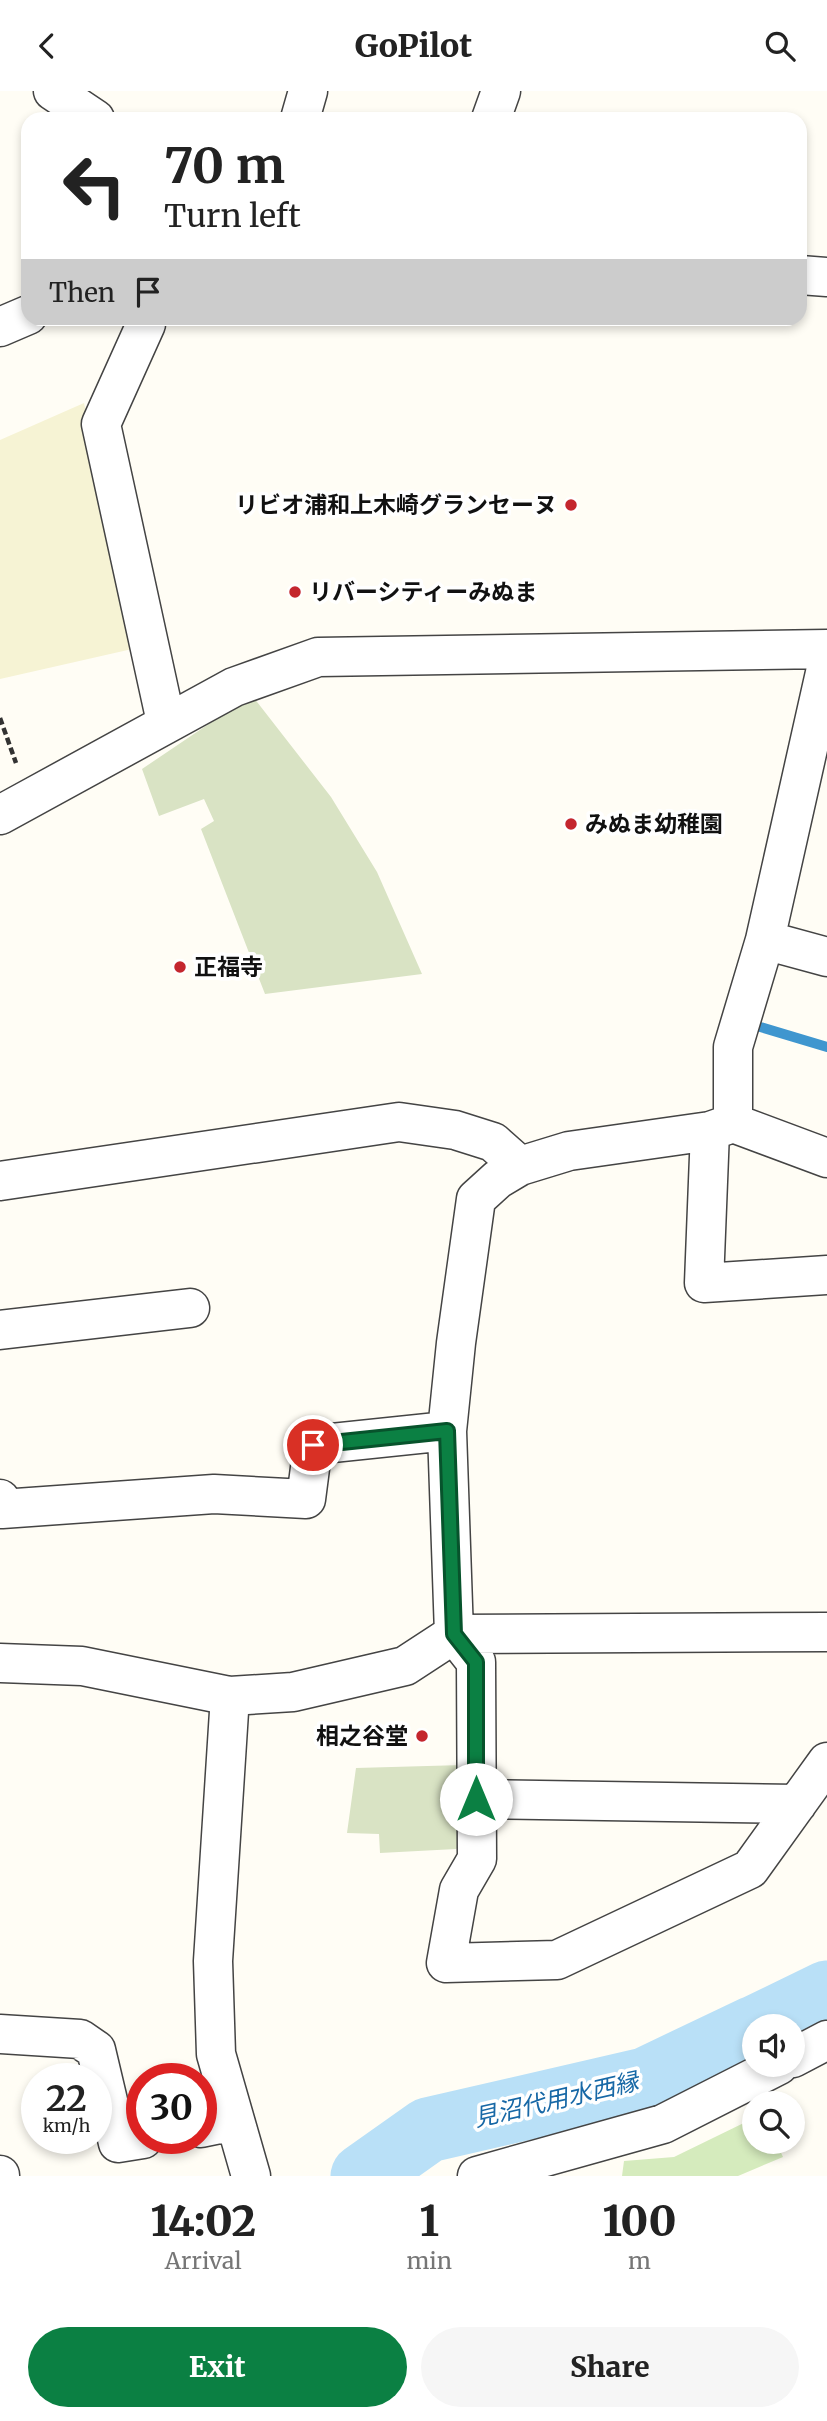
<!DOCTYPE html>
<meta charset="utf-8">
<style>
body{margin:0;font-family:Merriweather,"Noto Sans JP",serif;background:#f6f6f6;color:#222;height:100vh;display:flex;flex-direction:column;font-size:26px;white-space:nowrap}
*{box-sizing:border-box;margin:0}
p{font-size:23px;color:#767676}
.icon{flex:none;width:38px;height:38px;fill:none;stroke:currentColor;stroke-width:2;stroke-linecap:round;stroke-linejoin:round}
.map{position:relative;height:2085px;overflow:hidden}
.sheet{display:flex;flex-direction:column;background:#fff;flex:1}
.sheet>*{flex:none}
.top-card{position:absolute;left:21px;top:21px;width:786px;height:214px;border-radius:21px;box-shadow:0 4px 10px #0003;background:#fff;color:#222;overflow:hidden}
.controls{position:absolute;left:742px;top:1923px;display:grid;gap:14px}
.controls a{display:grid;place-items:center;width:63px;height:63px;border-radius:50%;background:#fff;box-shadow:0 4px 10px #0003;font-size:35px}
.speed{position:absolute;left:21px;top:1972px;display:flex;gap:14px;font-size:35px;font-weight:700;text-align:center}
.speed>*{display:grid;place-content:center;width:91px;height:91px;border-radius:50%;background:#fff;box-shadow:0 4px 10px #0003;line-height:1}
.speed small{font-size:18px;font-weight:400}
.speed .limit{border:10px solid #d22;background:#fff;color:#111}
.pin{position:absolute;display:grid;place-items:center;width:60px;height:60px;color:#fff;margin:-30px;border:4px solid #fff;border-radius:50%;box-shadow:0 2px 7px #0007}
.me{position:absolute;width:77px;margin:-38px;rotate:0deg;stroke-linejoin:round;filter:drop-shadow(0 0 5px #0008)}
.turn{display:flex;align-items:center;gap:24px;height:147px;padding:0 28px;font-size:32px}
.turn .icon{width:91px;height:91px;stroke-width:2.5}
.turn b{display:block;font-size:49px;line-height:60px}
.then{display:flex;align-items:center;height:66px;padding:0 28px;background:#0003;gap:14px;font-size:26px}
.eta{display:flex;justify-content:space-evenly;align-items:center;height:119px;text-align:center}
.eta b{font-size:42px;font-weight:800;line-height:49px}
.cta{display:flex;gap:14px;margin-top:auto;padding:14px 28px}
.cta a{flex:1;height:80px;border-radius:42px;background:#0b8043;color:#fff;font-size:28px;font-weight:800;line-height:80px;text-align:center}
.cta a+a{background:#f6f6f6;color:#222}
header{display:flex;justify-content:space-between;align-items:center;height:91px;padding:0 28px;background:#fff;font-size:32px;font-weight:800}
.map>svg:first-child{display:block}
.farmland{fill:#f6f3d4}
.green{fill:#d5ebbd}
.cemetery{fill:#d9e3c4}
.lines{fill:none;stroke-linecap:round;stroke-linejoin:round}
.stream{stroke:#3f96cf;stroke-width:10}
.river{stroke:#b9e0f7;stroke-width:65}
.minor-casing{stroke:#444;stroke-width:41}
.path{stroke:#333;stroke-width:4.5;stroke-dasharray:7 3.5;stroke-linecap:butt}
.minor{stroke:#fff;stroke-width:38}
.route-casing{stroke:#07532c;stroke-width:18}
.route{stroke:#0b8043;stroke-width:12}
.poi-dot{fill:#c4262e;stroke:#fff;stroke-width:2.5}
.labels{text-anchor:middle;stroke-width:7;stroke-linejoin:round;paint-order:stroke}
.poi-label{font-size:23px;font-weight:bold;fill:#111;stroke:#fff;text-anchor:start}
.water-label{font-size:24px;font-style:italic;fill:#1768a6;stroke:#fff}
</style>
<header><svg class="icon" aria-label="back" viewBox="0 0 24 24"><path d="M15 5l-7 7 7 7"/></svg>GoPilot<svg class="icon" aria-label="search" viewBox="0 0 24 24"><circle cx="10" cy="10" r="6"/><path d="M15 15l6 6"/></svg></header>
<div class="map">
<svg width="827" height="2085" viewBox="0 0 827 2085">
<rect width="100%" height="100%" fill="#fffdf5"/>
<!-- farmland -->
<path class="farmland" d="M84,312L141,556L0,588V349Z"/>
<!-- green -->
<path class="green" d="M754,2027V2051H776L783,2066L738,2085H622L624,2070L674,2066Z"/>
<!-- cemetery -->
<path class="cemetery" d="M254,607L331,706L377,781L422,883L265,903L201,738L214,730L204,708L159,725L142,678L225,622Z
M463,1674L465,1752L456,1758L380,1762L379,1743L347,1742L356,1677Z"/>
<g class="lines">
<!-- stream -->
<path class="stream" d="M757,935L827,956"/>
<!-- river -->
<path class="river" d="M757,1936L827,1902
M363,2085L428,2039L645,1989L754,1937"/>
<!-- minor casing -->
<g class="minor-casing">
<path id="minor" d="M53,0L95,28
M300,28L308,0
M491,28L501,0
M800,184L827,186
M145,228L146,233L101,333L166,631
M0,236L28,224
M0,724L234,596L318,566L827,558
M765,849L827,866
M733,1032V956L765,849L827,573
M710,1040L704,1192L827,1184
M0,1090L399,1031L455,1039L493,1051L520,1075
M0,1239L190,1217
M0,1408L2,1418L214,1403L306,1408L313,1354L447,1340
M827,1541L454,1543L476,1571L477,1768L459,1799L446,1872L557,1869L750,1778L827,1671
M0,1572L82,1575L230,1605L293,1601L405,1575L454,1543L447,1340L456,1252L476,1108L498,1088L520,1075L569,1060L710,1040L733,1032L827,1067
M230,1605L213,1870L216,1963L251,2085
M476,1708L797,1713
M0,1943L80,1948L96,1959L118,2052L143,2048
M793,1967L827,1949
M201,2037L235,2030
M0,2084V2085
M477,2085L663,2033L779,1974"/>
</g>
<!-- path -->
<path class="path" d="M0,627L16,672"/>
<!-- minor -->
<use href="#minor" class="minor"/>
</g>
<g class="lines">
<!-- route casing -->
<g class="route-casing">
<path id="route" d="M313,1354L447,1340L454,1543L476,1571V1708"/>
</g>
<!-- route -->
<use href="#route" class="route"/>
</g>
<!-- markers -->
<g class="poi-dot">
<circle cx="571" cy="414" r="7"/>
<circle cx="295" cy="501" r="7"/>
<circle cx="571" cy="733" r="7"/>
<circle cx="180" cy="876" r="7"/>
<circle cx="422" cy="1645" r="7"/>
</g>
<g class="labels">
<!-- poi labels -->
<g class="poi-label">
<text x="557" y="422" text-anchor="end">リビオ浦和上木崎グランセーヌ</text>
<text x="309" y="509">リバーシティーみぬま</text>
<text x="585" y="741">みぬま幼稚園</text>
<text x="194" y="884">正福寺</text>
<text x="408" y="1653" text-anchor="end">相之谷堂</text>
</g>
<!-- water labels -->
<g class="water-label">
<text transform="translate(556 2009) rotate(-13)" y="8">見沼代用水西縁</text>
</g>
</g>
</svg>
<div class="controls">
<a><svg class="icon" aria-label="sound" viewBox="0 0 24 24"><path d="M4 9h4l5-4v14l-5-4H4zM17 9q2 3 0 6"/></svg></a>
<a><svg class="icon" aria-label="search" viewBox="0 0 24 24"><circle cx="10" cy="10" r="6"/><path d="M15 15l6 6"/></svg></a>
</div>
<div class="speed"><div>22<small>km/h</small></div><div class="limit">30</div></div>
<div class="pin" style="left:313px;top:1354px;background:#d93025"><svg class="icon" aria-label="arrive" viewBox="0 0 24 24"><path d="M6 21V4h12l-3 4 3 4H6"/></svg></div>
<svg class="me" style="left:476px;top:1708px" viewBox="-20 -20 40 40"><circle r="19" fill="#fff"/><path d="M0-13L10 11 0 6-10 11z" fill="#0b8043"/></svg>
<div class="top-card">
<div class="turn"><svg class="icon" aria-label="left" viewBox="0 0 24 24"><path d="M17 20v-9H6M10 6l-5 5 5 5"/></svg><div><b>70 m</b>Turn left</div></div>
<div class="then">Then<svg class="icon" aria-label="arrive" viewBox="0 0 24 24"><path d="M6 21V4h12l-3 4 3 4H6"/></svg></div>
</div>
</div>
<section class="sheet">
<div class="eta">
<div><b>14:02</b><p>Arrival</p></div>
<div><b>1</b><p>min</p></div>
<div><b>100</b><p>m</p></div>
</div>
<div class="cta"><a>Exit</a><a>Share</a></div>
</section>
